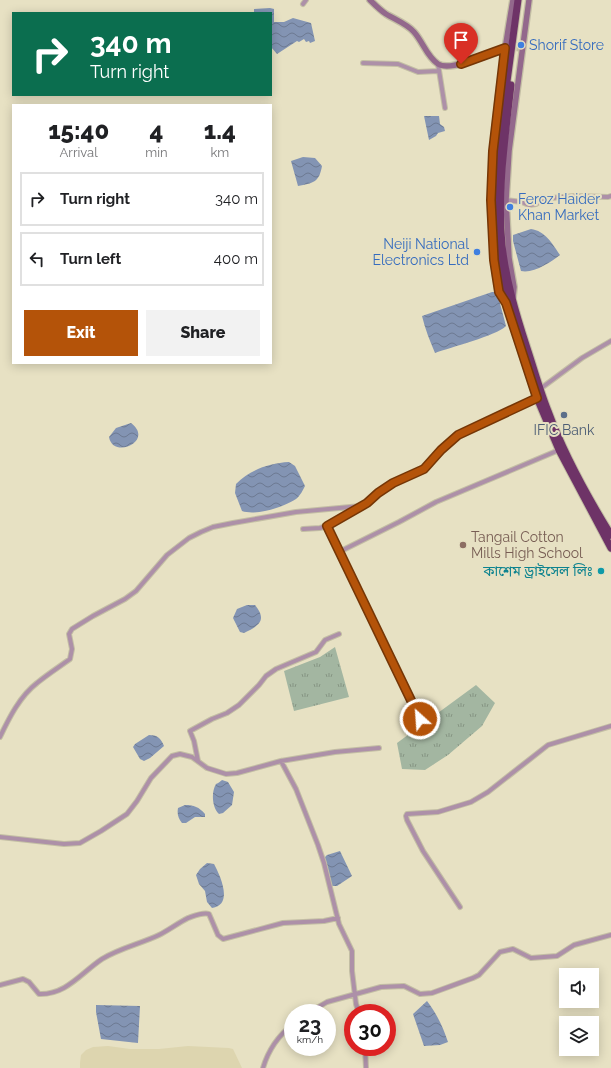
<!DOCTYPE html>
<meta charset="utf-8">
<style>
body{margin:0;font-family:Raleway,"Noto Sans Bengali",sans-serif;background:#f2f2f2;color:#202124;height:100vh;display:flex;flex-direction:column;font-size:15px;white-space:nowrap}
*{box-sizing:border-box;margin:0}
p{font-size:13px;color:#757577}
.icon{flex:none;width:22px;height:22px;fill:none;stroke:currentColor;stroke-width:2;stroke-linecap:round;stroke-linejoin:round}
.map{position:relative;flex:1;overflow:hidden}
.panel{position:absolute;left:12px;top:104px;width:260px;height:260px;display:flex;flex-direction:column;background:#fff;border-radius:0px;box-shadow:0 2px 10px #0003}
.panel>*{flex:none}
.banner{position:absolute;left:12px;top:12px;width:260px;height:84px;border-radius:0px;box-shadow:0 2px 10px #0003;background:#0b6e4f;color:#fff;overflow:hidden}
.controls{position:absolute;left:559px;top:968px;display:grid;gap:8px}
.controls a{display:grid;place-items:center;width:40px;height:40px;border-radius:0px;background:#fff;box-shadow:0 2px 10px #0003;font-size:20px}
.speed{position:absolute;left:284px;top:1004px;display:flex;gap:8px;font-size:20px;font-weight:700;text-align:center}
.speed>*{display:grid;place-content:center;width:52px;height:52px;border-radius:50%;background:#fff;box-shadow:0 2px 10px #0003;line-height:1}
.speed small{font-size:10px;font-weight:400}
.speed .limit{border:6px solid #d22;background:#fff;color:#111}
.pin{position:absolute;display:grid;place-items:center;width:34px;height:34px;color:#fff;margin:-41px -17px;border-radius:50% 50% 50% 0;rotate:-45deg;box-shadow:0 0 4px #0007}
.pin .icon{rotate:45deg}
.me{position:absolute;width:44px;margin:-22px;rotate:334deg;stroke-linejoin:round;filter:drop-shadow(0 0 3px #0008)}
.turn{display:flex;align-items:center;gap:14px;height:84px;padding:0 12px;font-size:18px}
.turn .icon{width:52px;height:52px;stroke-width:2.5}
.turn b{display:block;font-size:28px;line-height:34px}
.eta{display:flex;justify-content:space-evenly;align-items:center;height:68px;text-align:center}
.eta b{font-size:24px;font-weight:800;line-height:28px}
.action{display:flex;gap:8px;margin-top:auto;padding:8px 12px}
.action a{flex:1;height:46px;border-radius:0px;background:#b45309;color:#fff;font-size:16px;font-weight:800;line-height:46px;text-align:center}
.action a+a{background:#f2f2f2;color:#202124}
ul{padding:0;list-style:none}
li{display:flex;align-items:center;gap:12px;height:54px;margin:0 8px 6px;padding:0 4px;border:2px solid #e0e0e0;border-radius:0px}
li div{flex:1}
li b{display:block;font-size:15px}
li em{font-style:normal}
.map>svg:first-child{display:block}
.built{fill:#ddd5af}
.park{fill:url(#park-tufts)}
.water{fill:url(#water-waves)}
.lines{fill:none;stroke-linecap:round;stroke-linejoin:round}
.secondary-tunnel{stroke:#c3bea4;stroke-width:5.5;stroke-dasharray:5.5 3;stroke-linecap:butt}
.street-casing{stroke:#c3bea4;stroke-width:6}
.secondary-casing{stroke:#c3bea4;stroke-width:8}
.highway-casing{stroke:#c3bea4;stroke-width:9}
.street{stroke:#ad90a8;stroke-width:4}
.secondary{stroke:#93688c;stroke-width:5.5}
.highway{stroke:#6e3367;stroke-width:7}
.route-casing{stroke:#753606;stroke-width:10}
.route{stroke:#b45309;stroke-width:7}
.shop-dot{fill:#3f7fe0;stroke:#e7e1c3;stroke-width:1.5}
.service-dot{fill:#5c6f8a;stroke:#e7e1c3;stroke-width:1.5}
.education-dot{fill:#8d6e63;stroke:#e7e1c3;stroke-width:1.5}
.culture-dot{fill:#0f9aa8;stroke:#e7e1c3;stroke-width:1.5}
.labels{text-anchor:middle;stroke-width:4;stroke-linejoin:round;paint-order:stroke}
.shop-label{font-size:14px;fill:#366cbe;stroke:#e7e1c3;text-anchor:start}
.service-label{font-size:14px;fill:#4e5e75;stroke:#e7e1c3}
.education-label{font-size:14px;fill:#785e54;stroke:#e7e1c3;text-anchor:start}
.culture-label{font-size:14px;fill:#0d838f;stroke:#e7e1c3;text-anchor:end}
</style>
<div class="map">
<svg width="611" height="1068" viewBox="0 0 611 1068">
<defs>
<pattern id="park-tufts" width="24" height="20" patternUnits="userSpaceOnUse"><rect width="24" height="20" fill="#a3b6a1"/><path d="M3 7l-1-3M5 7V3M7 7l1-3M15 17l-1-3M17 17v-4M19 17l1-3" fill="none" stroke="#869583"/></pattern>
<pattern id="water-waves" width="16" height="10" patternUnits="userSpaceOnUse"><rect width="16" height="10" fill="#8394b3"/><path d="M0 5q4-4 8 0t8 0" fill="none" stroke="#6c7991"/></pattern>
</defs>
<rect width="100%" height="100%" fill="#e7e1c3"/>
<!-- built -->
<path class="built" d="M108,1046L130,1049H159L188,1046L229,1048L233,1049L242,1068H80V1063L81,1055L86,1050L93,1047Z"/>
<!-- park -->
<path class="park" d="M335,647L349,697L294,711L284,671L320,657Z
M476,685L495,703L482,726L448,755L425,770L402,769L397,743Z"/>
<!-- water -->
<path class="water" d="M270,8L274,9V22H284L293,18L311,23L315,41L310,43L309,41L306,42L304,39L299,42L297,41L277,54L271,47V13H254V9Z
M424,116H439L440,124L444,127L445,131L438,133L436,136L429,140Z
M303,157L315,158L322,166C319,183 313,183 298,186L291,161Z
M531,229C545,231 552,243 560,255C551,262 533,274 521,271L513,241V235Z
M492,292H497L506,326C496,336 451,347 435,353C430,341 425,329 422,316Z
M131,423C155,441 113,460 109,437L116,428Z
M289,462L295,466L305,486C303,490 300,496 296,499C284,507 256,516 242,511L235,493L236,484C250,470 269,463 289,462Z
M247,605H255C268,621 258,626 244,633L240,632L233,618L237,609Z
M149,735C157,735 161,738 164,746L150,758L144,761L140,759L133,747L135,744Z
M222,780L228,782L234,792L232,805L223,813L219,814C212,808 211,792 216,784C217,784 221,781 222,780Z
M185,805C194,805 199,807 205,814V817H195L186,823H182C178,818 177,814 178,808Z
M340,851L352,876L337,886H331L324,858L327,855Z
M207,863L214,864C220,875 234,905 212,908L207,902L205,891L199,884L196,875L200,869Z
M427,1001C437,1014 443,1027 448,1042L440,1045L424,1046L413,1014Z
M96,1005L140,1006L138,1043L101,1039L96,1012Z"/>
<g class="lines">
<!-- secondary-tunnel -->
<path class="secondary-tunnel" d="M508,48L522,49"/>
<!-- street casing -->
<g class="street-casing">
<path id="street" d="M303,4L306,0
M363,63L398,64L418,72L438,71
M438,64L445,108
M506,200L522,202L529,205L536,204L540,201L551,198L575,196L608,197L611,196
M540,389L582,358L611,341
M327,526L420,719
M303,529L320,528L327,526L367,503L378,493L393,483L424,469L441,450L458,435L537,398
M339,552L399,522L436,502L559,450
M0,737C9,718 20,696 37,683C48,674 59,667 70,659L72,649L69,634L72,629L93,616L125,599L136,591L167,555L189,538L201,532L213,527L233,523L296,512L361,506
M198,761L194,741L190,731L212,719L227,713L239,705L259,685L266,676L276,669L316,652L325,640L339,634
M281,761L296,789L318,845L324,863L339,924L352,951V971L356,1004L359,1013
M0,837L64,844L80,843L101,831L127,814L137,801L151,778L172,756L180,754L192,757L207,768L226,774L237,773L281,761L335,752L379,748
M460,907L423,851L407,820L406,816L407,814L438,812L471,802L488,792L548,745L611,726
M0,985L23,979L29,982L39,994C66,995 81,973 102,959C120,948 140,944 159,935C169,930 178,923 188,918C194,916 203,912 209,914L218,935L223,939L283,923L324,921L338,918
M308,1013L327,1002L381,987L404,986L420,994L432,993L473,978L479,975L500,952L513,949L531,958L557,956L574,945L611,935
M365,1047L366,1068
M263,1068C268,1051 279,1035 293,1024"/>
</g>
<!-- secondary casing -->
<g class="secondary-casing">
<path id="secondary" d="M370,0C375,5 380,10 386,14C396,20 407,24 414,32C423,42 427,57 438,64C451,72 491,53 505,48
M513,297L514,287L509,258L506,200L509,151L529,0
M504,300C494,284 494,260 493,241C492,227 490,213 491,199C492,133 502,65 513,0"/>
</g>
<!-- highway casing -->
<g class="highway-casing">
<path id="highway" d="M518,0L497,155L495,193L496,227L501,277L506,303L537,398L559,450L611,548
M511,85C505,138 497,192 502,245C506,281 516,314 527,348C534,369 540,391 548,411C564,455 587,496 611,535"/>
</g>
<!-- street -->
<use href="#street" class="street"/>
<!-- secondary -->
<use href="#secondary" class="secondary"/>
<!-- highway -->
<use href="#highway" class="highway"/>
</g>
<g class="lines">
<!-- route casing -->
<g class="route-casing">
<path id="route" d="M420,719L327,526L367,503L378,493L393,483L424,469L441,450L458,435L537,398L506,303L499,292L494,260L491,200L493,151L505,48L461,64"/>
</g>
<!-- route -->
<use href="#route" class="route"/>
</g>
<!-- markers -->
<g class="shop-dot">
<circle cx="521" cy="45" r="4"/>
<circle cx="510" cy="207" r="4"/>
<circle cx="477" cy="252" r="4"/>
</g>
<circle class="service-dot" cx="564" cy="415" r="4"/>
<circle class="education-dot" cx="463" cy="545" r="4"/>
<circle class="culture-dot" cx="601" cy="571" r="4"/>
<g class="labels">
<!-- shop labels -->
<g class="shop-label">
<text x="529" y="50">Shorif Store</text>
<text x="518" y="204">Feroz Haider<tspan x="518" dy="16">Khan Market</tspan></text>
<text x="469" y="249" text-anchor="end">Neiji National<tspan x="469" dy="16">Electronics Ltd</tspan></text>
</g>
<!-- service labels -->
<g class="service-label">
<text x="564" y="435">IFIC Bank</text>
</g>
<!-- education labels -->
<g class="education-label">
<text x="471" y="542">Tangail Cotton<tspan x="471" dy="16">Mills High School</tspan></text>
</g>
<!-- culture labels -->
<g class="culture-label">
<text x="593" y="576">কাশেম ড্রাইসেল লিঃ</text>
</g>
</g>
</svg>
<div class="controls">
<a><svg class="icon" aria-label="sound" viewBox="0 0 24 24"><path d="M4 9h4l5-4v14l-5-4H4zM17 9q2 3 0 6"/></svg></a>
<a><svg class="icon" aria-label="layers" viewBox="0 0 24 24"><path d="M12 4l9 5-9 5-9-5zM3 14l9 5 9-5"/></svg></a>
</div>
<div class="speed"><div>23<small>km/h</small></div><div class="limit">30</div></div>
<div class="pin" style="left:461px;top:64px;background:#d93025"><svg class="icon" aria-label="arrive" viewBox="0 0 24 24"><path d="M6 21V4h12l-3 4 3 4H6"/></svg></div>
<svg class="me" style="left:420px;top:719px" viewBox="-20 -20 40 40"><circle r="17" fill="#b45309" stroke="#fff" stroke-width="3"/><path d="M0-11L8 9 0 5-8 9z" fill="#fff"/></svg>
<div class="banner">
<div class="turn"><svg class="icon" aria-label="right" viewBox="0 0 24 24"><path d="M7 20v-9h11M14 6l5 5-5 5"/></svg><div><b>340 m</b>Turn right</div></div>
</div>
<section class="panel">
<div class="eta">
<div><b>15:40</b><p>Arrival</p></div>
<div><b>4</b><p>min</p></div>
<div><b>1.4</b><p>km</p></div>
</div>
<ul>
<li><svg class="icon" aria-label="right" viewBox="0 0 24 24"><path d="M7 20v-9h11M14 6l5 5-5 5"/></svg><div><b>Turn right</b></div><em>340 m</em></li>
<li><svg class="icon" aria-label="left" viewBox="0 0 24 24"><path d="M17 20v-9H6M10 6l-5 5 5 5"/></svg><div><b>Turn left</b></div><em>400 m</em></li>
</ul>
<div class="action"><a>Exit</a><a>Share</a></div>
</section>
</div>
